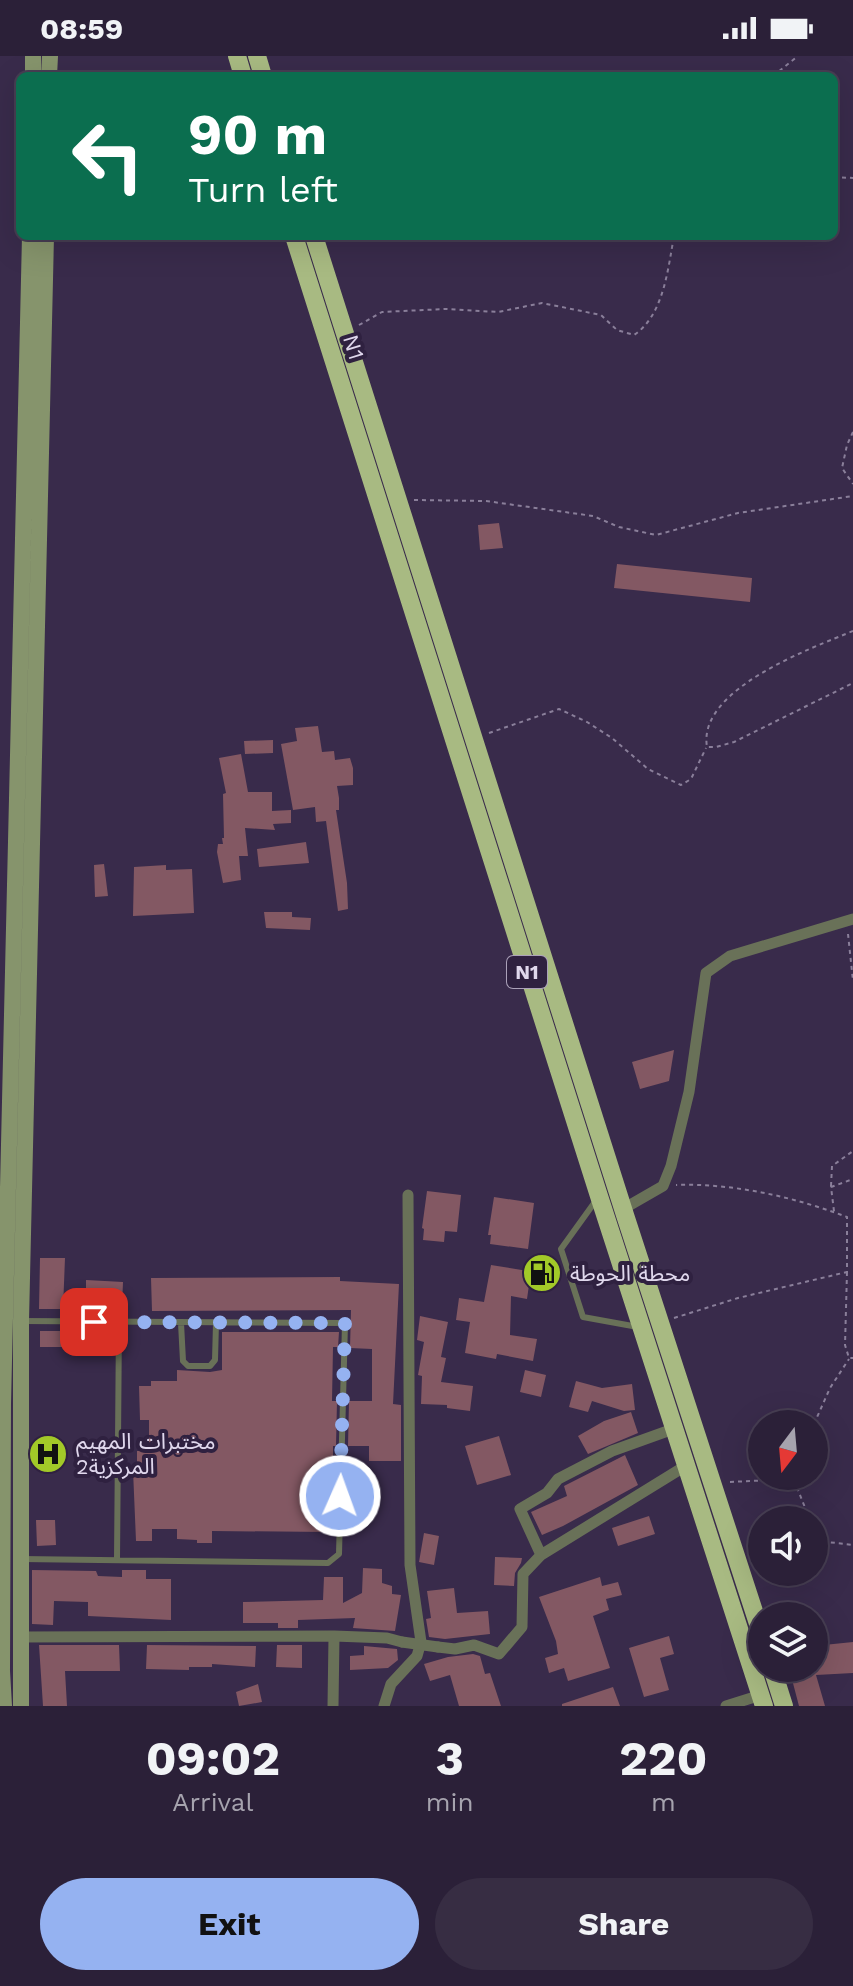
<!DOCTYPE html>
<meta charset="utf-8">
<style>
body{margin:0;font-family:"Work Sans","Noto Sans Arabic",sans-serif;background:#372d43;color:#f1f3f6;height:100vh;display:flex;flex-direction:column;font-size:30px;white-space:nowrap}
*{box-sizing:border-box;margin:0}
p{font-size:26px;color:#a6a3ae}
.icon{flex:none;width:44px;height:44px;fill:none;stroke:currentColor;stroke-width:2;stroke-linecap:round;stroke-linejoin:round}
.map{position:relative;height:1650px;overflow:hidden}
.side{display:flex;flex-direction:column;background:#2b2038;flex:1}
.side>*{flex:none}
.top-card{position:absolute;left:16px;top:16px;width:822px;height:168px;border-radius:12px;box-shadow:0 8px 32px #0002,0 0 0 2px #473e53;background:#0b6e4f;color:#fff;overflow:hidden}
.needle{width:52px;rotate:196deg}
.controls{position:absolute;left:748px;top:1354px;display:grid;gap:16px}
.controls a{display:grid;place-items:center;width:80px;height:80px;border-radius:50%;background:#2b2038;box-shadow:0 8px 32px #0002,0 0 0 2px #473e53;font-size:40px}
.pin{position:absolute;display:grid;place-items:center;width:68px;height:68px;color:#fff;margin:-34px;border-radius:16px;box-shadow:0 4px 12px #0006}
.me{position:absolute;width:88px;margin:-44px;rotate:2deg;stroke-linejoin:round;filter:drop-shadow(0 0 6px #0008)}
.turn{display:flex;align-items:center;gap:28px;height:168px;padding:0 40px;font-size:36px}
.turn .icon{width:104px;height:104px;stroke-width:2.5}
.turn b{display:block;font-size:56px;line-height:68px}
.eta{display:flex;justify-content:space-evenly;align-items:center;height:136px;text-align:center}
.eta b{font-size:48px;font-weight:700;line-height:56px}
.primary-button{display:flex;gap:16px;margin-top:auto;padding:16px 40px}
.primary-button a{flex:1;height:92px;border-radius:48px;background:#95b2f1;color:#111;font-size:32px;font-weight:700;line-height:92px;text-align:center}
.primary-button a+a{background:#372d43;color:#f1f3f6}
.status{display:flex;justify-content:space-between;align-items:center;height:56px;padding:0 40px;background:#2b2038;direction:ltr}
.status svg{height:22px;fill:currentColor}
.map>svg:first-child{display:block}
.building{fill:#835863}
.lines{fill:none;stroke-linecap:round;stroke-linejoin:round}
.path{stroke:#8a7f9a;stroke-width:2;stroke-dasharray:4 4;stroke-linecap:butt}
.service{stroke:#697158;stroke-width:6}
.minor{stroke:#697158;stroke-width:11}
.secondary{stroke:#86946c;stroke-width:16}
.trunk{stroke:#a8ba82;stroke-width:18}
.minor-bridge{stroke:#697158;stroke-width:11}
.route{stroke:#95b2f1;stroke-width:14;stroke-dasharray:0 25.2}
.labels{text-anchor:middle;stroke-width:8;stroke-linejoin:round;paint-order:stroke}
.shield{fill:#2f2140;stroke:#aba1b9;stroke-width:2}
.shield-label{font-size:20px;font-weight:bold;fill:#e0d8ed}
.street-label{font-size:22px;fill:#e0d8ed;stroke:#2f2140}
.poi-label{font-size:22px;fill:#e0d8ed;stroke:#2f2140;text-anchor:start}
</style>
<div class="status"><b>08:59</b><svg viewBox="0 0 49 12"><path d="M0 12V9h3v3zM5 12V6h3v6zM10 12V3h3v9zM15 12V0h3v12zM26 1h20v11H26zM47 4h2v5h-2z"/></svg></div>
<div class="map">
<svg width="853" height="1650" viewBox="0 0 853 1650">
<rect width="100%" height="100%" fill="#392b4b"/>
<!-- building -->
<path class="building" d="M499,467L503,492L480,494L478,469Z
M617,508L752,522L750,546L614,532Z
M318,670L322,696L334,695L335,704L350,702L353,712V729L337,730L339,742V754H336L347,827L348,853L338,855L326,765L316,766L315,751L293,754L281,688L297,685L295,672Z
M273,684V697L245,698L244,685Z
M241,698L248,736H272V755L291,754V767L273,768L275,774L245,772L248,800H239L241,824L223,827L217,796L218,788H223L222,782H224L223,738L226,737L219,702Z
M306,786L309,807L259,811L257,793Z
M104,808L108,840L95,841L94,809Z
M166,809V814L192,813L194,857L133,860L134,811Z
M264,856H292V861L311,862L310,874L266,872Z
M674,994L669,1025L640,1033L632,1006Z
M427,1135L461,1139L457,1176L445,1175L444,1186L423,1184L424,1173L422,1172Z
M494,1141L534,1147L528,1193L490,1188L491,1179H488Z
M40,1202H65L63,1253H39Z
M491,1209L540,1217V1212H557V1229H529L527,1243L511,1240L510,1279L537,1283L533,1305L497,1298L496,1303L465,1297L470,1266L456,1264L459,1242L484,1246Z
M340,1221V1225L399,1228L393,1348L401,1349V1405H369V1390H348L349,1345H372V1293L350,1292L351,1254L152,1255L151,1222Z
M86,1224L123,1226L122,1250H105L106,1236L86,1235Z
M420,1260L448,1266L441,1301L446,1302L441,1326L473,1330L470,1355L447,1352V1349L421,1348L422,1320L418,1319L424,1286L417,1284Z
M40,1275H63V1291H40Z
M222,1276H339L338,1291H333L332,1345H337L336,1390H333V1425H329V1476L212,1475V1487H197V1484L177,1483V1473H152V1485H136L133,1414H137V1395H149V1364H140L139,1330H151V1325H177V1314L210,1316L222,1314Z
M525,1314L546,1319L541,1341L520,1336Z
M576,1325L602,1332L632,1328L635,1354L624,1355L592,1345L588,1356L569,1351Z
M631,1356L638,1377L588,1398L578,1380L604,1365Z
M499,1380L511,1419L477,1429L465,1390Z
M41,1384L61,1386L59,1403L55,1404L54,1412L38,1410Z
M625,1399L638,1429L563,1470L542,1479L531,1456L567,1440L564,1430Z
M649,1460L655,1478L618,1490L612,1472Z
M36,1464H55L56,1489L37,1490Z
M424,1477L439,1480L434,1509L419,1506Z
M495,1501L522,1502L521,1507L515,1517L514,1530L494,1529Z
M363,1512L382,1513V1527L392,1530V1538L401,1539L395,1575L353,1572L355,1562L298,1564V1572H278V1567H243V1546L323,1544L324,1521H343V1547L362,1537Z
M32,1514L96,1515L98,1520L122,1521V1514H146V1523H171V1564L88,1560V1546L54,1545L53,1569L32,1568Z
M600,1521L602,1530L618,1526L622,1539L606,1543L609,1554L593,1560L610,1612L568,1625L564,1612L549,1617L545,1602L558,1598L556,1585L539,1541Z
M454,1532L457,1557L488,1555L490,1578L445,1583L429,1581L426,1563L431,1562L427,1535Z
M669,1580L674,1598L660,1602L669,1634L644,1641L629,1592Z
M853,1586V1617L816,1619L825,1650H799L789,1612H814V1590Z
M39,1589H119L120,1615H65L67,1650H43Z
M147,1589L256,1590L255,1611L212,1608V1611H189V1614L146,1613Z
M277,1589H302V1612L276,1611Z
M364,1590L397,1593L398,1604L388,1612L350,1614V1600L364,1599Z
M473,1598L480,1600L485,1618L490,1617L501,1650H459L450,1619L430,1625L424,1608L448,1601Z
M258,1628L262,1646L239,1650L236,1636Z
M613,1631L620,1650H562V1648Z"/>
<g class="lines">
<!-- path -->
<path class="path" d="M773,20L798,0
M834,121L853,122
M359,269L382,256L446,253L498,256L542,247L601,259L617,274L634,279C664,259 668,212 674,180
M853,376L847,389L842,412L853,428
M414,444L486,445L593,460L619,471L656,479L738,457L853,440
M853,575C812,592 697,633 707,691H716L734,686L853,627
M489,677L559,653L587,666L612,682L648,713L681,729L691,723L706,692
M848,878L853,925
M831,1130L832,1110L853,1095
M834,1155L831,1131L853,1123
M847,1216L845,1289L849,1302H853
M674,1262L738,1242L847,1216V1161C794,1141 733,1127 676,1129
M814,1368L830,1332L849,1303
M794,1424L810,1464
M730,1426L793,1423L796,1420
M814,1474L819,1485L853,1489"/>
<!-- service -->
<path class="service" d="M597,1143L561,1193L583,1261L638,1271
M181,1267L183,1305L188,1310H210L215,1304L216,1267
M21,1503L328,1507L339,1498L345,1267L21,1265
M117,1504L119,1266"/>
<!-- minor -->
<path class="minor" d="M623,1153L663,1130L671,1110L689,1036L706,917L730,900L853,863
M541,1499L520,1453L547,1437L558,1423L612,1395L676,1372
M21,1581L334,1580L387,1582L402,1586
M438,1591L455,1593L474,1589L499,1598L522,1571L523,1518L541,1499L687,1409
M333,1650L334,1580
M384,1650L391,1628L417,1600L421,1586L410,1509L408,1139
M726,1650L761,1639"/>
<!-- secondary -->
<path class="secondary" d="M33,20V0
M49,20L50,0
M4,1650L2,1615L3,1348L30,180
M21,1650V1265L46,180"/>
<!-- trunk -->
<path class="trunk" d="M237,0L243,20
M257,0L263,20
M294,180L599,1140L764,1650
M314,180L625,1159L762,1580
M772,1612L784,1650"/>
<!-- minor-bridge -->
<path class="minor-bridge" d="M402,1586L438,1591"/>
</g>
<g class="lines">
<!-- route -->
<path class="route" d="M94,1266L345,1267L340,1440"/>
</g>
<!-- icons -->
<defs>
<g id="fuel-disc" transform="scale(2)"><circle r="9.5" fill="#a2c928" stroke="#2f2140"/><path d="M-5.5-6h7V0h2V4h1.3V-2.5L3-4.5l.8-.8L6-3V5H2.5V1h-1V6h-7ZM-4.2-4.7v3.2H.2V-4.7Z" fill="#111"/></g>
<g id="hospital-disc" transform="scale(2)"><circle r="9.5" fill="#a2c928" stroke="#2f2140"/><path d="M-5-5h3v3.5h4V-5h3V5h-3V1.5h-4V5h-3Z" fill="#111"/></g>
</defs>
<g fill-rule="evenodd">
<use href="#fuel-disc" x="542" y="1217"/>
<use href="#hospital-disc" x="48" y="1398"/>
</g>
<g class="labels">
<!-- shield labels -->
<rect class="shield" x="507" y="900" width="40" height="32" rx="6"/>
<g class="shield-label">
<text x="527" y="923">N1</text>
</g>
<!-- street labels -->
<g class="street-label">
<text transform="translate(354 291) rotate(73)" y="8">N1</text>
</g>
<!-- poi labels -->
<g class="poi-label">
<text x="570" y="1225">محطة الحوطة</text>
<text x="76" y="1393">مختبرات المهيم<tspan x="76" dy="25">المركزية2</tspan></text>
</g>
</g>
</svg>
<div class="controls">
<a><svg class="needle" viewBox="-14 -14 28 28"><path d="M0-13l5 13h-10z" fill="#e53935"/><path d="M0 13l5-13h-10z" fill="#a6a3ae"/></svg></a>
<a><svg class="icon" aria-label="sound" viewBox="0 0 24 24"><path d="M4 9h4l5-4v14l-5-4H4zM17 9q2 3 0 6"/></svg></a>
<a><svg class="icon" aria-label="layers" viewBox="0 0 24 24"><path d="M12 4l9 5-9 5-9-5zM3 14l9 5 9-5"/></svg></a>
</div>
<div class="pin" style="left:94px;top:1266px;background:#d93025"><svg class="icon" aria-label="arrive" viewBox="0 0 24 24"><path d="M6 21V4h12l-3 4 3 4H6"/></svg></div>
<svg class="me" style="left:340px;top:1440px" viewBox="-20 -20 40 40"><circle r="17" fill="#95b2f1" stroke="#fff" stroke-width="3"/><path d="M0-11L8 9 0 5-8 9z" fill="#fff"/></svg>
<div class="top-card">
<div class="turn"><svg class="icon" aria-label="left" viewBox="0 0 24 24"><path d="M17 20v-9H6M10 6l-5 5 5 5"/></svg><div><b>90 m</b>Turn left</div></div>
</div>
</div>
<section class="side">
<div class="eta">
<div><b>09:02</b><p>Arrival</p></div>
<div><b>3</b><p>min</p></div>
<div><b>220</b><p>m</p></div>
</div>
<div class="primary-button"><a>Exit</a><a>Share</a></div>
</section>
